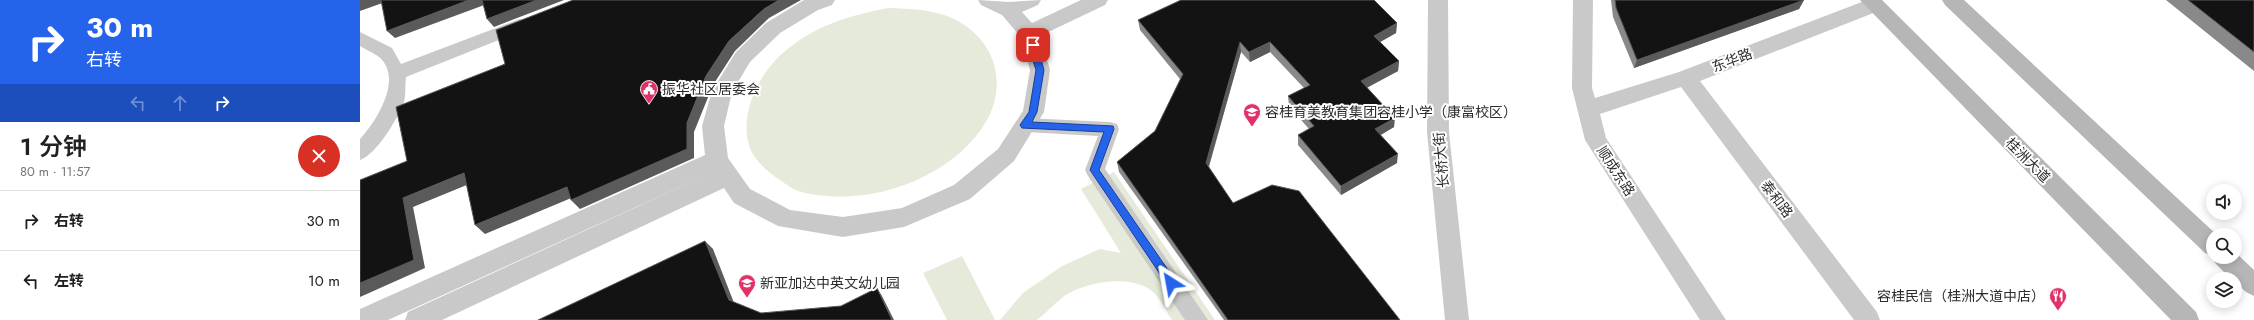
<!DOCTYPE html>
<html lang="zh">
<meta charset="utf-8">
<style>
body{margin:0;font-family:Jost,"Noto Sans SC",sans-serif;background:#f6f6f6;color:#202124;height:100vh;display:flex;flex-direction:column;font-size:15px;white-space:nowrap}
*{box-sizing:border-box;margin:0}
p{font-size:13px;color:#757577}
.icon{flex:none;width:22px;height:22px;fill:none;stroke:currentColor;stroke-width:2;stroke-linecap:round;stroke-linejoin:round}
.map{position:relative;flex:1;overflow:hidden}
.drawer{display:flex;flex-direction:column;background:#fff;width:360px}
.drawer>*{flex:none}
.top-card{background:#2563eb;color:#fff;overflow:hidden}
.fabs{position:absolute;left:1846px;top:184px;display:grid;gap:8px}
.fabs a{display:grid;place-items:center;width:36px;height:36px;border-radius:50%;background:#fff;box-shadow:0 2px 10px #0003;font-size:20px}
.pin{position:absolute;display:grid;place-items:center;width:34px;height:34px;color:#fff;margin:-17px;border-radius:8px;box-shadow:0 2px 6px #0006}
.me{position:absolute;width:44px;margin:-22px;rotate:326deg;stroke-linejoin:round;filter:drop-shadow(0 0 3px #0008)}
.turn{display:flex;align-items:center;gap:14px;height:84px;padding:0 20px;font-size:18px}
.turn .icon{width:52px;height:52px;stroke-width:2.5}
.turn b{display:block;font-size:28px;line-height:34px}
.lanes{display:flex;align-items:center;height:38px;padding:0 20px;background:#0003;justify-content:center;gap:20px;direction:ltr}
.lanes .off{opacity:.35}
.round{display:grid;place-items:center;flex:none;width:42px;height:42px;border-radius:21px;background:#f6f6f6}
.summary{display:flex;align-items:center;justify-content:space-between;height:68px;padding:0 20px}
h1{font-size:24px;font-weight:600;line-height:30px}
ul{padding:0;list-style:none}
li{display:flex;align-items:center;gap:12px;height:60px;padding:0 20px;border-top:1px solid #e0e0e0}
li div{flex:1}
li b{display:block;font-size:15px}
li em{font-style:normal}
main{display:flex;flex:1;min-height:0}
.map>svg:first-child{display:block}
.green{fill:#e6eada}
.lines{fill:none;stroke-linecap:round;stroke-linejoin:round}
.service{fill:#c9c9c9;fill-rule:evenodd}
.minor{fill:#c9c9c9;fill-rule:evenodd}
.secondary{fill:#b6b6b6;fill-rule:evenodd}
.wall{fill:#898989}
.shaded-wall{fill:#5a5a5a}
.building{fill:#131313;stroke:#5a5a5a}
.route{fill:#2563eb;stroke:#184099}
.labels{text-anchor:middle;stroke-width:4;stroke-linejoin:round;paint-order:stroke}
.street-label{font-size:14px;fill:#2c2c2c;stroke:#fff}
.poi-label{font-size:14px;fill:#2c2c2c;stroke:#fff;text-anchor:start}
</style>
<main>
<section class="drawer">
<div class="top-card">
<div class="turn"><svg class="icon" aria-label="right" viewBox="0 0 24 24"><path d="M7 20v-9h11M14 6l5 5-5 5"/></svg><div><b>30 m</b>右转</div></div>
<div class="lanes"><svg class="icon off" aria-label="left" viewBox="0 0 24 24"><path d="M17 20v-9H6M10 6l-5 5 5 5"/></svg><svg class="icon off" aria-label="ahead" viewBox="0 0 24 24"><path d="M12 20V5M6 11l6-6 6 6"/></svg><svg class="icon" aria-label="right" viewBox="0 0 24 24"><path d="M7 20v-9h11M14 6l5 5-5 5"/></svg></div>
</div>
<div class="summary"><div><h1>1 分钟</h1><p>80 m · 11:57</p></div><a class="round" style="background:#d93025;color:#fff"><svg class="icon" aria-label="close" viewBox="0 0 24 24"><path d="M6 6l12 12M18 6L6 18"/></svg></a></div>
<ul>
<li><svg class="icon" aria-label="right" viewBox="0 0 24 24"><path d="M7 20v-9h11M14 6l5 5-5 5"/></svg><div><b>右转</b></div><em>30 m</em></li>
<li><svg class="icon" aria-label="left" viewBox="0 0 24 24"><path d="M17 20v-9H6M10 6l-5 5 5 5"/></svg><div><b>左转</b></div><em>10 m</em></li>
</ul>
</section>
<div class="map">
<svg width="1894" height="320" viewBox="0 0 1894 320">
<rect width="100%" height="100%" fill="#fff"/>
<!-- green -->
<path class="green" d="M528,8C551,9 575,9 596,20C634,40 648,81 627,120C593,180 503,210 438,191C432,189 426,184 420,180C408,172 393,160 389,145C379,113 400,72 424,52C456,25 488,16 528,8Z
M754,172L855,320H812C806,312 801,299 793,292C772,273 723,282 703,297C694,304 686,313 677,320H640L663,293L702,266L740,249L761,253L721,189Z
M602,256L635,320H587L563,273Z"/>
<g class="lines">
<!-- service -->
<path class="service" d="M160,19L166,21L169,25L166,29L46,77C45,84 46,94 44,102C38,118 17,154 0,160V139C16,122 44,78 19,57C14,53 6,50 0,46V32L32,48L41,64Z
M665,118L750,122L757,124L759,129L745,169L848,320H825L728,176L725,170L738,136L665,132L658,130L656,125L658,120Z"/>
<!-- minor -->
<path class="minor" d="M444,0H475L472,5L458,10L420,33L390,62L372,92L364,126L368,158L390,189L430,210L483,217L542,208L594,185L638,149L663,111L670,70L660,36L642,15L621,5L618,0L649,2L681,0L678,5L662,12L672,23L721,0H748L745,5L680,36L690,70L684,112L654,161L610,199L544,227L483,237L418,226L374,203L364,188L82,320H45L48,312L353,172L28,320H0V309L345,155L342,126L352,91L376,52L406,23Z
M1068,0H1088L1089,132L1109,320H1085L1067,132Z
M1213,0H1233L1232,88L1235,98L1319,72L1507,0H1521L1524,5L1521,10L1340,81L1517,312L1520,320H1494L1321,87L1240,114L1246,138L1366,320H1340L1225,140L1212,88Z"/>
<!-- secondary -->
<path class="secondary" d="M1500,0H1522L1836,312L1839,320H1811Z
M1582,0H1604L1857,235H1853V257H1875V252L1894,270V296L1886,292L1875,282V279H1871L1856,264L1852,257L1853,256L1845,253L1585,5Z"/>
</g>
<!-- wall -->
<path class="wall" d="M1251,0H1444L1439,9L1274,68L1253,17Z
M1806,0H1894V71Z
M778,20L1037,23L1036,33L1020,42L1039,61L1038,71L1007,88L1034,127L1020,135L1037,163L981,195L938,145V135L949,129L929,106L928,96L944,88L910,52L890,62L881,52L849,167L873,203L1040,320H864L759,172L757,162L795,131L820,79L780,30Z"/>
<!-- shaded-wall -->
<path class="shaded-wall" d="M0,0H26L28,1L0,11Z
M109,0H124L127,4L35,38L27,31Z
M177,0H204L134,27L127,19Z
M419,0H441L409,18L375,51L353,85L334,132V158L220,209L211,200L327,123L346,76L369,41L404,9Z
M1444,0L1439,9L1274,68L1277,60Z
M1037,23L1036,33L1013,46L1014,36Z
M880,42L881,52L847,172L846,163Z
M910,42V52L890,62L889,52Z
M1039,61L1038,71L1000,91L1001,81Z
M1035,118L1034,127L1014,139L1015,129Z
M1038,154L1037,163L981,195V186Z
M104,173L114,182L53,207L65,268L0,297V283L43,198Z
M207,187L216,196L125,234L115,225Z
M345,241L353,249L376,308L369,300Z
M517,288L522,296L534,320H532Z"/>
<!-- building -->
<path class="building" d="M21,0H109L27,31Z
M122,0H177L127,19Z
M213,0H419L404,9L369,41L346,76L327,123V149L211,200L207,187L115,225L104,173L43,198L54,260L0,283V180L47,161L36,107L145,64L136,30Z
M821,0H1014L1037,23L1014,36L1039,61L1001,81L1035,118L1015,129L1038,154L981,186L938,135L954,126L928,96L950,85L910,42L889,52L880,42L846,163L873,203L912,185L939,191L1040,320H868L757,162L795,131L823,74L778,20Z
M1255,0H1444L1277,60L1256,8Z
M1828,0H1894V52Z
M345,241L369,300L401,313L481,306L517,288L532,320H178Z"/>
<!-- route -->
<path class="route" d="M673,42L677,45L684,70L677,112L672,122L753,126L754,129L739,170L815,280V286H808L730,170L744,132L662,128L660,125L669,112L676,70L668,45Z"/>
<!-- icons -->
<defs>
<g id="civic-pin" transform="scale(0.9)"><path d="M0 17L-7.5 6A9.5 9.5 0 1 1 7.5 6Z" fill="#e03266" stroke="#fff"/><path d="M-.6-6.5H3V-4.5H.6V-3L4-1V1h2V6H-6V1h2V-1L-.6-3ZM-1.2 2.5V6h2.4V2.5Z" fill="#fff"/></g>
<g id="school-pin" transform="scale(0.9)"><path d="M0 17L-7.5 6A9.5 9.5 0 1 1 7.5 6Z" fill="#e03266" stroke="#fff"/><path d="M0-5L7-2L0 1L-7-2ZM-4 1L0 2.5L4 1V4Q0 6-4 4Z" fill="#fff"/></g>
<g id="restaurant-pin" transform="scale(0.9)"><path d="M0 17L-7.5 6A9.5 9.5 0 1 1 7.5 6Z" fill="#e03266" stroke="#fff"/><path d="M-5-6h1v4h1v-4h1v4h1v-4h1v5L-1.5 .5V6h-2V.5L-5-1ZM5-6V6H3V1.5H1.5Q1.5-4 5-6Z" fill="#fff"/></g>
</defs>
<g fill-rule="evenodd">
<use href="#civic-pin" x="289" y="89"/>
<use href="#school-pin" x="892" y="112"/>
<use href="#school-pin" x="387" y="283"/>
<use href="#restaurant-pin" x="1698" y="296"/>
</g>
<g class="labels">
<!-- street labels -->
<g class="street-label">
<text transform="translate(1372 60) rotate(-21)" y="5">东华路</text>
<text transform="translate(1081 160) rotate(-95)" y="5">长桥大街</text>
<text transform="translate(1668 160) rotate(45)" y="5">桂洲大道</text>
<text transform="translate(1256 171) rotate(57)" y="5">顺成东路</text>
<text transform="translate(1417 199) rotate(53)" y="5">泰和路</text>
</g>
<!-- poi labels -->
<g class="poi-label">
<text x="302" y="94">振华社区居委会</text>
<text x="905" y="117">容桂育美教育集团容桂小学（康富校区）</text>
<text x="400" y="288">新亚加达中英文幼儿园</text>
<text x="1685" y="301" text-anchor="end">容桂民信（桂洲大道中店）</text>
</g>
</g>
</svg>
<div class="fabs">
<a><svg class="icon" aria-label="sound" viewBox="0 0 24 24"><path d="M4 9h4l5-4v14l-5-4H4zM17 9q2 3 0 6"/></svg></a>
<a><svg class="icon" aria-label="search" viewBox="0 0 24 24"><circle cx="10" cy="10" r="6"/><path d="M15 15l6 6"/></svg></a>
<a><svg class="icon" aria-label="layers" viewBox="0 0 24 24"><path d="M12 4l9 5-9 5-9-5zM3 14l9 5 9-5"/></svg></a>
</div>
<div class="pin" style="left:673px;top:45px;background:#d93025"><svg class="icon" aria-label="arrive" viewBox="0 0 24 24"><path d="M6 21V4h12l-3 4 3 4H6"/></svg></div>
<svg class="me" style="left:811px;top:283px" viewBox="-20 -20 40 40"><path d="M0-17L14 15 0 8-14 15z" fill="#2563eb" stroke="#fff" stroke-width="4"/></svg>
</div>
</main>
